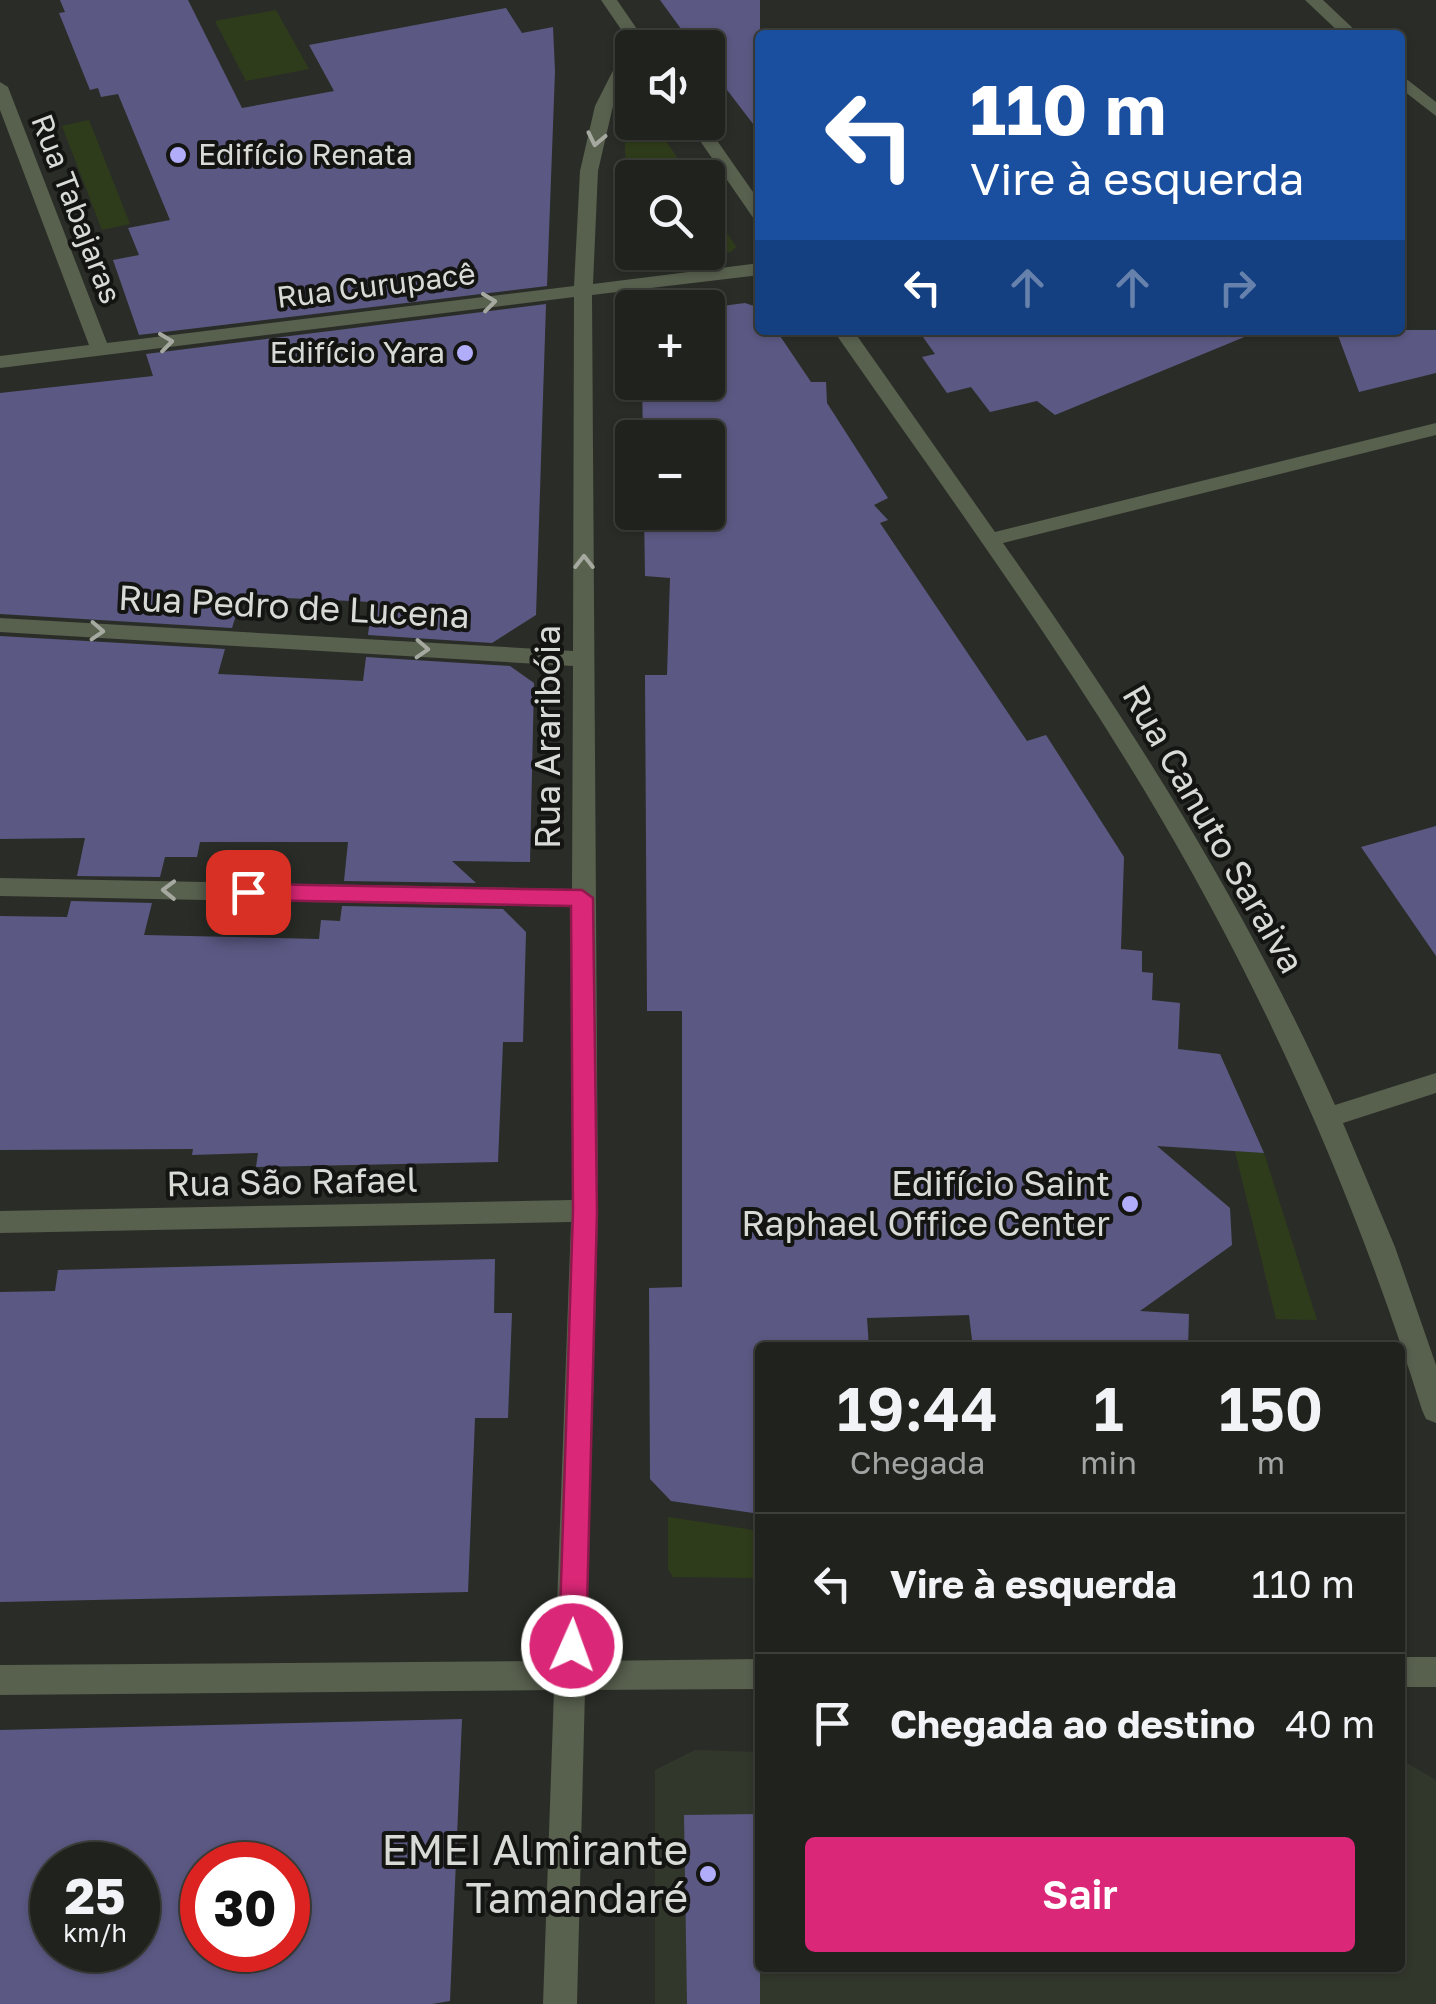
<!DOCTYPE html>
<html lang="pt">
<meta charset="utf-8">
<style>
body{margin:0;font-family:"Golos Text",sans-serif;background:#282a26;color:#f1f3f6;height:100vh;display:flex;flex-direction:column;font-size:38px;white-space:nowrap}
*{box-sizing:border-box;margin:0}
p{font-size:32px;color:#a2a4a4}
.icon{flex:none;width:55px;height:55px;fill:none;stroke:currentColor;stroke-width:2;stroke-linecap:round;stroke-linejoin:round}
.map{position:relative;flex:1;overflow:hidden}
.panel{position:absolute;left:755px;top:1342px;width:650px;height:630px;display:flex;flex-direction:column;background:#20221d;border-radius:10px;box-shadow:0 2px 8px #0004,0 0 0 2px #3d3f3b}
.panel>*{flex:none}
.guide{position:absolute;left:755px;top:30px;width:650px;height:305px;border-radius:10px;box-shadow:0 2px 8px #0004,0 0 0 2px #3d3f3b;background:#1a4fa0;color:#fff;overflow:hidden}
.tools{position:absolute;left:615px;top:30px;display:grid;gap:20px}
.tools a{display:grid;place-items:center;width:110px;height:110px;border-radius:10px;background:#20221d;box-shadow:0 2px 8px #0004,0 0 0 2px #3d3f3b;font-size:50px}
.speed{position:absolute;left:30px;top:1842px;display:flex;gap:20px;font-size:50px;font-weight:700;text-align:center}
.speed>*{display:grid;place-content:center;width:130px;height:130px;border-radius:50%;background:#20221d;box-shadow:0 2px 8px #0004,0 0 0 2px #3d3f3b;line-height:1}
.speed small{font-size:25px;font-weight:400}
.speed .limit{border:15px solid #d22;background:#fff;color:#111}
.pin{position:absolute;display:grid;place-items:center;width:85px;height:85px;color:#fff;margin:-42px;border-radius:20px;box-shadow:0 5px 15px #0006}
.me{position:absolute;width:110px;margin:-55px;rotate:2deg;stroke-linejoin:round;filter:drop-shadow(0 0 8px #0008)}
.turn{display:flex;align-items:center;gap:35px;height:210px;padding:0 50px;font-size:45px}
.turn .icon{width:130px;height:130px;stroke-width:2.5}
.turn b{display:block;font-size:70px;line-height:85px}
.lanes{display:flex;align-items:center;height:95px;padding:0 50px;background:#0003;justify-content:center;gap:50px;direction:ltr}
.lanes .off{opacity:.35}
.eta{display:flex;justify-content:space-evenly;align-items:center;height:170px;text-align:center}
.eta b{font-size:60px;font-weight:600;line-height:70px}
.button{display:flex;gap:20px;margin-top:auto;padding:20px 50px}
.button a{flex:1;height:115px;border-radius:10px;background:#db2777;color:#fff;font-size:40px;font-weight:600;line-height:115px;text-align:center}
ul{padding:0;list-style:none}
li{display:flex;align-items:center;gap:30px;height:140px;padding:0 50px;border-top:2px solid #3d3f3b}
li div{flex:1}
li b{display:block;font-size:38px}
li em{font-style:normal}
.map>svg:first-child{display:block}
.built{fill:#32372c}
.green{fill:#2f3c1b}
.building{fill:#5b5983;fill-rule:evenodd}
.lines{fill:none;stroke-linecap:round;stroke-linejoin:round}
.minor{fill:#58604e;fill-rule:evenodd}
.oneway{stroke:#a5a9a0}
.route{fill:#db2777;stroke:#8e194d;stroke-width:2.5}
.poi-dot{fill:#b1adfa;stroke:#141512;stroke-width:4}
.labels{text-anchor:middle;stroke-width:8;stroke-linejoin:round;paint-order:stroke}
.far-poi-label{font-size:30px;fill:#d8dad6;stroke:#141512;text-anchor:start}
.far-street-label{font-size:30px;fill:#d8dad6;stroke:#141512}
.street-label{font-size:35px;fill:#d8dad6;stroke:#141512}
.poi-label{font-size:35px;fill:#d8dad6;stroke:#141512;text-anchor:end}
.near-poi-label{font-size:42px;fill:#d8dad6;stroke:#141512;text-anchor:end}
</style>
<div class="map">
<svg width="1436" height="2004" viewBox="0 0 1436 2004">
<rect width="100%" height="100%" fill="#2a2d27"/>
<!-- built -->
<path class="built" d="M695,1750L760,1752V1968H1400V1762H1405L1436,1780V2004H655V1770Z"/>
<!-- green -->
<path class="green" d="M276,10L309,69L246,81L215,21Z
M629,114H632V122L654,123L690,177L632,178V252H708V203L736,247L731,252L644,262L629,257L624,120Z
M89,120L130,224L102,230L62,126Z
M1235,1151L1264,1153L1317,1320L1276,1319Z
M668,1517L760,1531V1578L673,1577L668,1569Z"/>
<!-- building -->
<path class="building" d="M60,0H188L242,108L334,91L309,45L506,8L522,33L553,27L555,71L547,286L139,335L113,260L139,255L128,228L170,220L118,94L101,97L98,88L90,90L59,13L65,12Z
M660,0H760V133L708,65V48H695Z
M745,303L760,308V330H776L811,382H826L827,403L888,498L874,505L888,520L880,523L1027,741L1046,735L1124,857L1121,949L1142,951V972L1153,973L1152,1000L1180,1003L1178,1049L1220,1054L1264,1153L1157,1146L1230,1208L1232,1245L1140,1311L1189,1314L1188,1348H973L969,1315L867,1318L869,1348H760V1514L671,1501L650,1479L649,1288L682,1287V1011H647L645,675H667L670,578L645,576L644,512H708V438H643L642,382H708L707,308Z
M546,304L536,615L492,643L368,635L372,602L242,596L232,628L0,614V393L153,376L146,354Z
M918,330H1258L1259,331L1055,415L1037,401L990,412L971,387L947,393L922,357L935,354Z
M1336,330H1436V373L1359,392Z
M0,636L225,649L218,674L363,681L366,657L510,666L534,683L530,862L452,861L476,883L344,881L348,842H200L197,857H165L160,877L77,876L85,838L0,839Z
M1436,826V956L1361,847Z
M71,901L152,903L144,935L319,939L321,920L340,921L342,906L503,909L526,932L523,1042H503L498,1162L256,1167L258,1153L192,1155L193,1149L0,1150V916L67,917Z
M495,1259L494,1313H512L508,1418H475L468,1592L0,1602V1292L55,1291L58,1270Z
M462,1719L450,2001L432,2004H0V1730ZM52,1865H138V1950H52ZM202,1865H288V1950H202Z
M760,1814V2004H687L684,1815Z"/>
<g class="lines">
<!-- minor -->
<path class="minor" d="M601,0H617L650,48H632V65L613,106L598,171L593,284L760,263V275L592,295L598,1211L586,1661L760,1659V1689L585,1690L577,2004H543L554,1690L0,1695V1665L555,1661L571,1222L0,1233V1211L572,1200V907L0,896V878L572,889L573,666L0,632V618L573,651L574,297L0,368V356L89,345L0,110V82L8,87L107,343L574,286L580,171L595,106L624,49L631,44Z
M1305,0H1323L1360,35H1342Z
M1400,74L1436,102V116L1400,88Z
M687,122H704L760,202V220L754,219Z
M833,330H853L995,532L1436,423V435L1003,543C1129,721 1246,906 1335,1105L1436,1073V1093L1343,1123L1395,1247L1436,1365V1423L1426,1419L1422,1410C1354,1192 1261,984 1143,788C1047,630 939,482 833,330Z
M1400,1657H1436V1687H1400Z"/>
</g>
<!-- one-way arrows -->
<defs><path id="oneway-chevron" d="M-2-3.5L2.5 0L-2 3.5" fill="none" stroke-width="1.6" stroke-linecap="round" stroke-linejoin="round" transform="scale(2.5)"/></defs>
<g class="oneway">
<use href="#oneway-chevron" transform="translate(596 139) rotate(102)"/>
<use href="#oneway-chevron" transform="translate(489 302) rotate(-7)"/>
<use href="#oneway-chevron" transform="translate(166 342) rotate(-7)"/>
<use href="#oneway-chevron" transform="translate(584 562) rotate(-90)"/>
<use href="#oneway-chevron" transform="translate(97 631) rotate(3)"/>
<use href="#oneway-chevron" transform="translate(422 649) rotate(3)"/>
<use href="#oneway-chevron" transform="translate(169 890) rotate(-179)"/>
</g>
<!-- route -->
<path class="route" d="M248,884L582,890L593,898L597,1211L586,1646L582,1656L572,1660L563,1656L559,1646L573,1211L571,906L248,900L237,892Z"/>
<!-- markers -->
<g class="poi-dot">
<circle cx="178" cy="155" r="10"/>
<circle cx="465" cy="353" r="10"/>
<circle cx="1130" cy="1204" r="10"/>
<circle cx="708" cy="1874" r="10"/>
</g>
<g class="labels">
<!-- far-poi labels -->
<g class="far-poi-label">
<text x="198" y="165">Edifício Renata</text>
<text x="445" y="363" text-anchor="end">Edifício Yara</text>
</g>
<!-- far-street labels -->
<g class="far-street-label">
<text transform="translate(76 209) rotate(69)" y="10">Rua Tabajaras</text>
<text transform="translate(376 286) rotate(-7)" y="10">Rua Curupacê</text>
</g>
<!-- street labels -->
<g class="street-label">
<text transform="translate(294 607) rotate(3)" y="12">Rua Pedro de Lucena</text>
<text transform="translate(548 737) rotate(-90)" y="12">Rua Araribóia</text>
<text transform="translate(1213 829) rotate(60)" y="12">Rua Canuto Saraiva</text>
<text transform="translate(292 1182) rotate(-1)" y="12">Rua São Rafael</text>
</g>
<!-- poi labels -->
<g class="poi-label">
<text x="1110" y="1196">Edifício Saint<tspan x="1110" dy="40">Raphael Office Center</tspan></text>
</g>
<!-- near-poi labels -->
<g class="near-poi-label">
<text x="688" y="1865">EMEI Almirante<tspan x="688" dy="48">Tamandaré</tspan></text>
</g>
</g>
</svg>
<div class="tools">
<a><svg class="icon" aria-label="sound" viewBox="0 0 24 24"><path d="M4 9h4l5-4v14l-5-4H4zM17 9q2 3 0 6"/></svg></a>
<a><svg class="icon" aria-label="search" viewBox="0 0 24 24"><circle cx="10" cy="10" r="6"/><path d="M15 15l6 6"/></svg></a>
<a>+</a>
<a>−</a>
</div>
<div class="speed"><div>25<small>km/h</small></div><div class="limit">30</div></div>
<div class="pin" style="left:248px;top:892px;background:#d93025"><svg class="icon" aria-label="arrive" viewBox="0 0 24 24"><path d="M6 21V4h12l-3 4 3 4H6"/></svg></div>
<svg class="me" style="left:572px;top:1646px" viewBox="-20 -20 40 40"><circle r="17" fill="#db2777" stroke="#fff" stroke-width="3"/><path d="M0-11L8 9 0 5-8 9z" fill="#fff"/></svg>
<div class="guide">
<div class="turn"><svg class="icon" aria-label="left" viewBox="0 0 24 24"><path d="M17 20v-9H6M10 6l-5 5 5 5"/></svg><div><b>110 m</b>Vire à esquerda</div></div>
<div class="lanes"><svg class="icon" aria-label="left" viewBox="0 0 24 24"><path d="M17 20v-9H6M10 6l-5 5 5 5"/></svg><svg class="icon off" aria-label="ahead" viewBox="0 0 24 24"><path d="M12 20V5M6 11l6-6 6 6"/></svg><svg class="icon off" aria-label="ahead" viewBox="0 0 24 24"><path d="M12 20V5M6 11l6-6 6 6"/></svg><svg class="icon off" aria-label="right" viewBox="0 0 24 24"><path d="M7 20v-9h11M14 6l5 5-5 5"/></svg></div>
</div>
<section class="panel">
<div class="eta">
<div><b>19:44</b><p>Chegada</p></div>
<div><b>1</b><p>min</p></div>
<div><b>150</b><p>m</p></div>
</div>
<ul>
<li><svg class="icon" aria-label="left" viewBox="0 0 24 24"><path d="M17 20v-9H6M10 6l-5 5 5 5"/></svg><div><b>Vire à esquerda</b></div><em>110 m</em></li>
<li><svg class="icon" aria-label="arrive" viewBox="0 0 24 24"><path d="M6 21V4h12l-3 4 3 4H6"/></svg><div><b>Chegada ao destino</b></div><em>40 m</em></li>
</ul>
<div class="button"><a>Sair</a></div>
</section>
</div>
